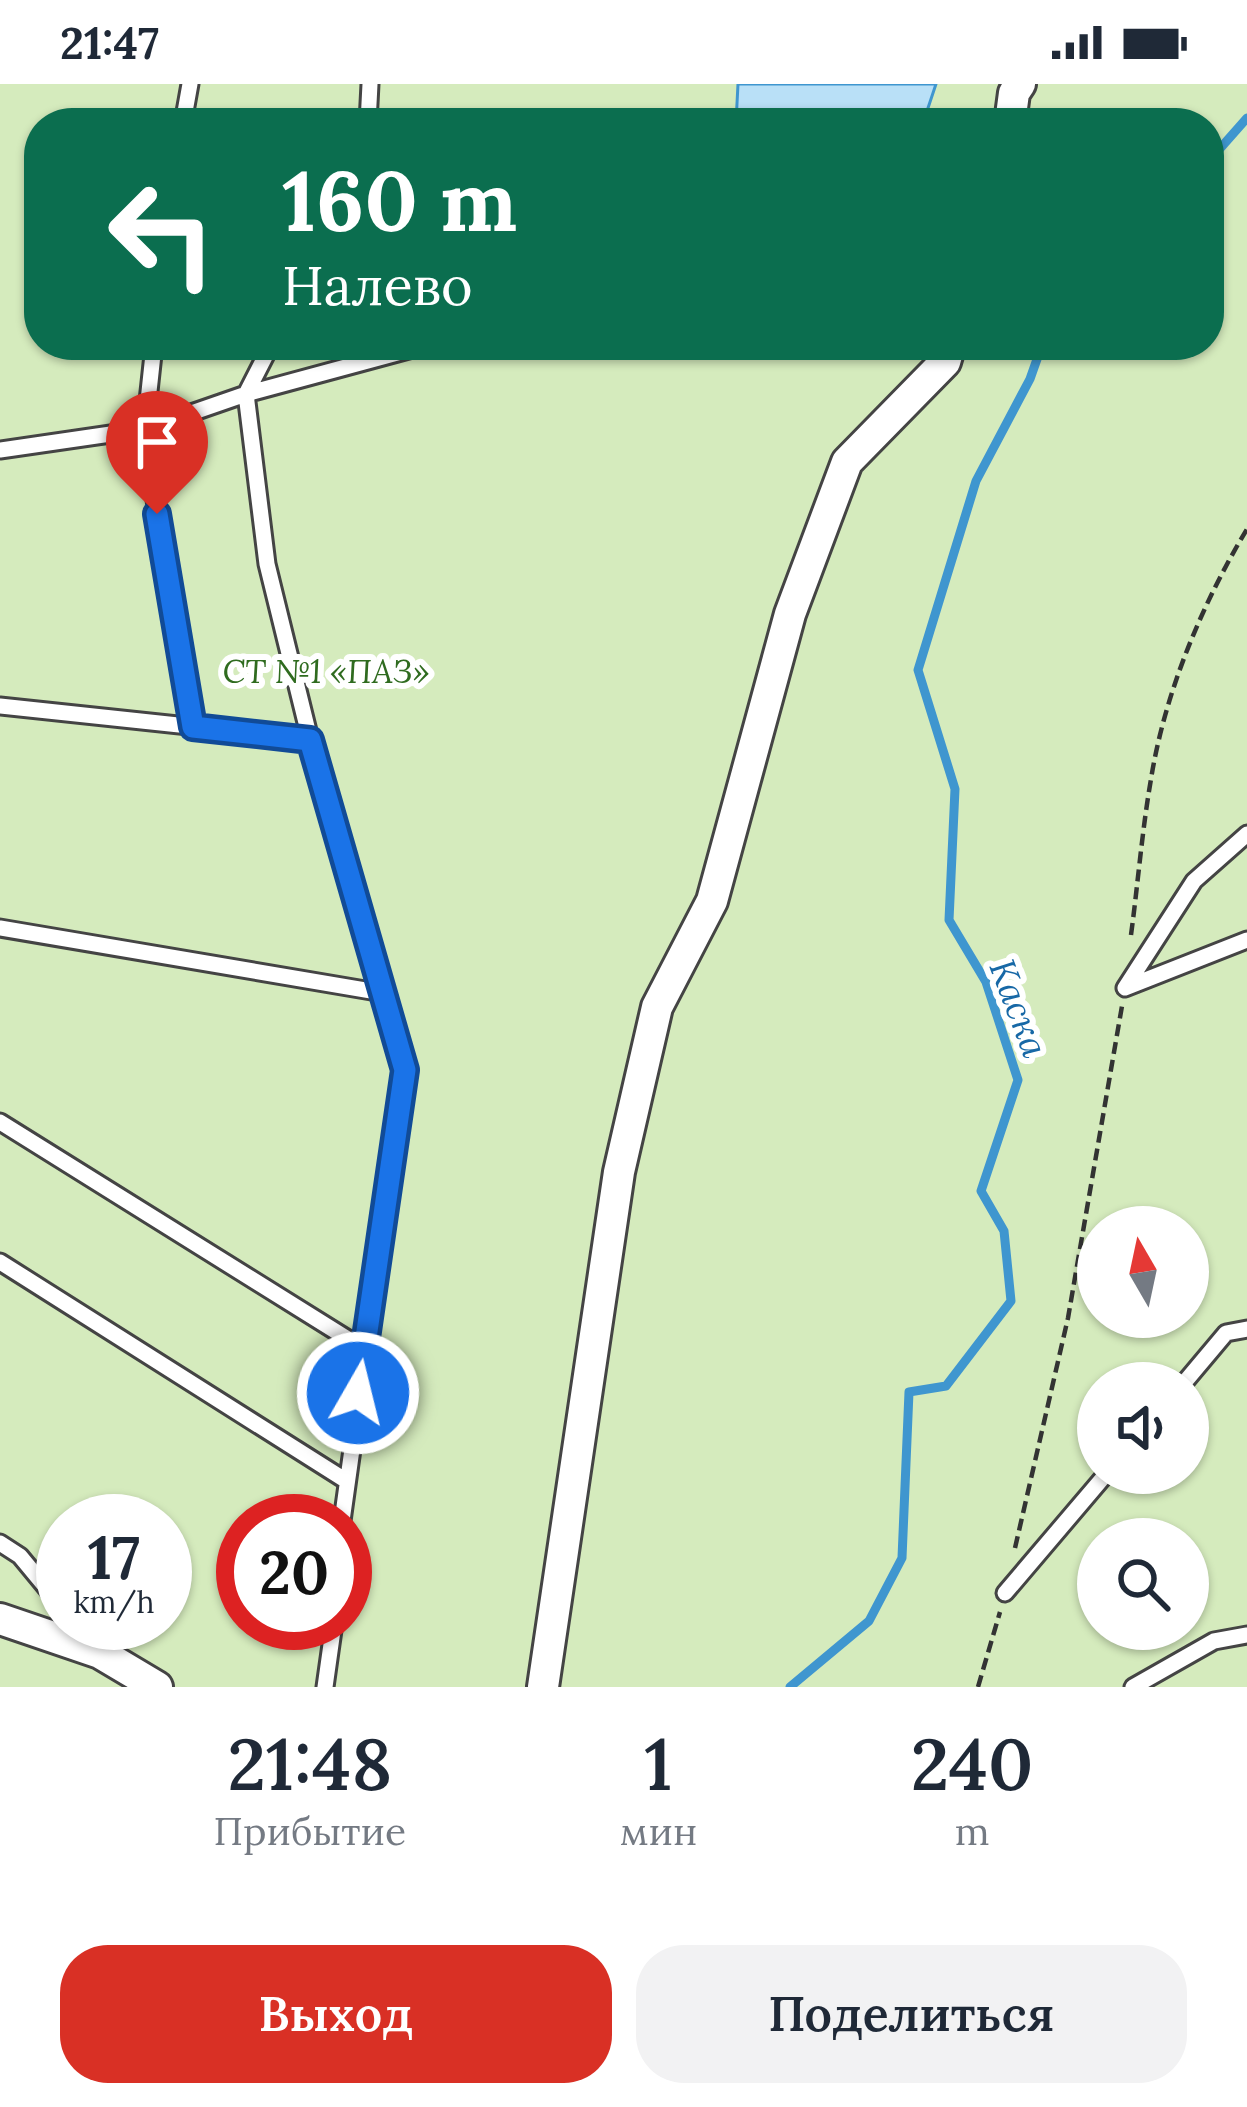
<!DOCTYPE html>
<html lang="ru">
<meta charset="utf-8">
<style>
body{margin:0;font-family:Lora,serif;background:#f2f2f3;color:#1f2937;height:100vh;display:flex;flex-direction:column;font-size:45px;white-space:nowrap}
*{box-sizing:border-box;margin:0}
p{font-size:39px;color:#747a83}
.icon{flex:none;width:66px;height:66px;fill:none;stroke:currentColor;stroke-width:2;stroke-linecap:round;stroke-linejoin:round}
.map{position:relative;height:1603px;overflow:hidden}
.sheet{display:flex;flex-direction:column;background:#fff;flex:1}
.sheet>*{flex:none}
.banner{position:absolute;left:24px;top:24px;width:1200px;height:252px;border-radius:48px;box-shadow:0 3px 9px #0004;background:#0b6e4f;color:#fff;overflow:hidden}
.needle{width:78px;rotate:351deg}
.fabs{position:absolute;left:1077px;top:1122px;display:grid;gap:24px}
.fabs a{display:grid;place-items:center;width:132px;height:132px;border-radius:50%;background:#fff;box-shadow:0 3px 9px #0004;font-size:60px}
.speed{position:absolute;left:36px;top:1410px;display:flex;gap:24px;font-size:60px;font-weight:700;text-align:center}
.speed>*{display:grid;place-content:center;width:156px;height:156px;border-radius:50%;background:#fff;box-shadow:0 3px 9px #0004;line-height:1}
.speed small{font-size:30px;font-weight:400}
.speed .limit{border:18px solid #d22;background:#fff;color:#111}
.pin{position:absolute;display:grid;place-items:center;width:102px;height:102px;color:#fff;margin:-123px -51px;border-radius:50% 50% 50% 0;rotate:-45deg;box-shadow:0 0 12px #0007}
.pin .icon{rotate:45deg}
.me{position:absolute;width:132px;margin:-66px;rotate:8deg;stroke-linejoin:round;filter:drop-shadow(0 0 9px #0008)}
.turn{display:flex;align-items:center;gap:42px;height:252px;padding:0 60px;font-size:54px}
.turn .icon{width:156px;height:156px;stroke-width:2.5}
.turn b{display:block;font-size:84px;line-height:102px}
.eta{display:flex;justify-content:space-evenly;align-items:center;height:204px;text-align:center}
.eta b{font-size:72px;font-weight:600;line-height:84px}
.action{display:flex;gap:24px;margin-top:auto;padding:24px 60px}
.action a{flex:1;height:138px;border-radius:48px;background:#d93025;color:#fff;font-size:48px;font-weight:600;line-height:138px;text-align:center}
.action a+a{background:#f2f2f3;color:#1f2937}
.status{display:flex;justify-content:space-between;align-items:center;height:84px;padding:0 60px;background:#fff;direction:ltr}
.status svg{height:33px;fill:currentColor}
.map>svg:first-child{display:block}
.green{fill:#d5ebbd;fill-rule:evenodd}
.water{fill:#b9e0f7;stroke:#3f96cf;stroke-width:3}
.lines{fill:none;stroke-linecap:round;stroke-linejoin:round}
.stream{stroke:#3f96cf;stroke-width:9}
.service-casing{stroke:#444;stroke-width:21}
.minor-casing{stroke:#444;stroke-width:36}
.path{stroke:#333;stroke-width:4.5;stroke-dasharray:12 6;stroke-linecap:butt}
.service{stroke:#fff;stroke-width:15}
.minor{stroke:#fff;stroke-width:30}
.route-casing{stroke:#114b97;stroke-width:30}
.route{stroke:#1a73e8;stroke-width:21}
.labels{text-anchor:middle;stroke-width:12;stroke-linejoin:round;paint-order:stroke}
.park-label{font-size:33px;font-style:italic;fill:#2f6b1f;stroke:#fff}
.water-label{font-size:36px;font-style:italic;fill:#1768a6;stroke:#fff}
</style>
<div class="status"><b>21:47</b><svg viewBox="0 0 49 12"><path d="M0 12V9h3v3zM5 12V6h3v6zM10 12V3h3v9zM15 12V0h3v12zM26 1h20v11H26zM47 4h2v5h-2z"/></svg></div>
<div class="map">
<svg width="1247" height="1603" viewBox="0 0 1247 1603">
<rect width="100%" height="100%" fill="#fffdf5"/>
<!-- green -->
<path class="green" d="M0,0H738L736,39H39V261H1209V39H923L936,0H1247V1603H0ZM1098,1143H1188V1233H1098ZM1098,1299H1188V1389H1098ZM63,1437H165V1539H63ZM243,1437H345V1539H243ZM1098,1455H1188V1545H1098Z"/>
<!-- water -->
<path class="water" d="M738,0H936L923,39H736Z"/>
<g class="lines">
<!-- stream -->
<path class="stream" d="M1209,77L1247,34
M790,1603L869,1537L902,1474L909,1308L946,1302L1011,1217L1004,1147L981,1107L1018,996L986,898L949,836L955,705L918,586L976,397L1030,295L1042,261"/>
<!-- service casing -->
<g class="service-casing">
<path id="service" d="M183,39L190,0
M368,39L370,0
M154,261L145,345L163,472L193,643
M271,261L246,310L267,480L310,655L405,986L342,1437
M0,366L145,345L246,310L427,261
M0,622L310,655
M0,844L383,909
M1125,904L1194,797L1247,750
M1125,904L1247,856
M0,1038L364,1265
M0,1178L345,1396
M1184,1299L1226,1249L1247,1245
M0,1459L20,1472L63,1524
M1005,1509L1107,1389
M75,1539L94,1562
M325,1603L334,1539
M1133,1603L1214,1557L1247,1551"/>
</g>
<!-- minor casing -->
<g class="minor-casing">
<path id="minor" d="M1010,39L1014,9L1020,0
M0,1535L100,1569L157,1603
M543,1603L619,1088L657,923L712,817L790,530L847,378L945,278L950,261"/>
</g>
<!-- path -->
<path class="path" d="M1131,851C1138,799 1142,747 1151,695C1165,608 1202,520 1247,445
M1015,1464L1068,1234L1122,922
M978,1603L1000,1528"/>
<!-- service -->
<use href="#service" class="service"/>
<!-- minor -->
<use href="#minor" class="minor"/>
</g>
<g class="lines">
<!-- route casing -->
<g class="route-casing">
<path id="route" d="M157,430L193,643L310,656L405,986L358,1309"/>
</g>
<!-- route -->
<use href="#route" class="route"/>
</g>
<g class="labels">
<!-- park labels -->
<g class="park-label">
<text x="326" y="599">СТ №1 «ПАЗ»</text>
</g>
<!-- water labels -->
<g class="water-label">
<text transform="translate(1019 924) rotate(69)" y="13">Каска</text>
</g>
</g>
</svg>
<div class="fabs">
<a><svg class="needle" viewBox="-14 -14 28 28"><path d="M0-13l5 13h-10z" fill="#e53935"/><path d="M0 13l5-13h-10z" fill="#747a83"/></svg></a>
<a><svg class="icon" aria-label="sound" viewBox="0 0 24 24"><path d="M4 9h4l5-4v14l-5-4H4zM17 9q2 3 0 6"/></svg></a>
<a><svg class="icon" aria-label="search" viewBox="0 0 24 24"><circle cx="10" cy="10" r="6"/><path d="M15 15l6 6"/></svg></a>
</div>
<div class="speed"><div>17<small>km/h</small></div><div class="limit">20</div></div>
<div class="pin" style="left:157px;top:430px;background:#d93025"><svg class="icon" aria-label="arrive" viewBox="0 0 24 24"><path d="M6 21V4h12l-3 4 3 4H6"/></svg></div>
<svg class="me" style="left:358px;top:1309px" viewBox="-20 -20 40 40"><circle r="17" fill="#1a73e8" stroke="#fff" stroke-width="3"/><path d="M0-11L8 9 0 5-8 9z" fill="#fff"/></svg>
<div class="banner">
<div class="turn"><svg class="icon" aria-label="left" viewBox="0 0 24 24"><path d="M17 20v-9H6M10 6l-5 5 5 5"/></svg><div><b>160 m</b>Налево</div></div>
</div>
</div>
<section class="sheet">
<div class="eta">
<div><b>21:48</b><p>Прибытие</p></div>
<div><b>1</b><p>мин</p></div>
<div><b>240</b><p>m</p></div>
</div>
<div class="action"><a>Выход</a><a>Поделиться</a></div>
</section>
